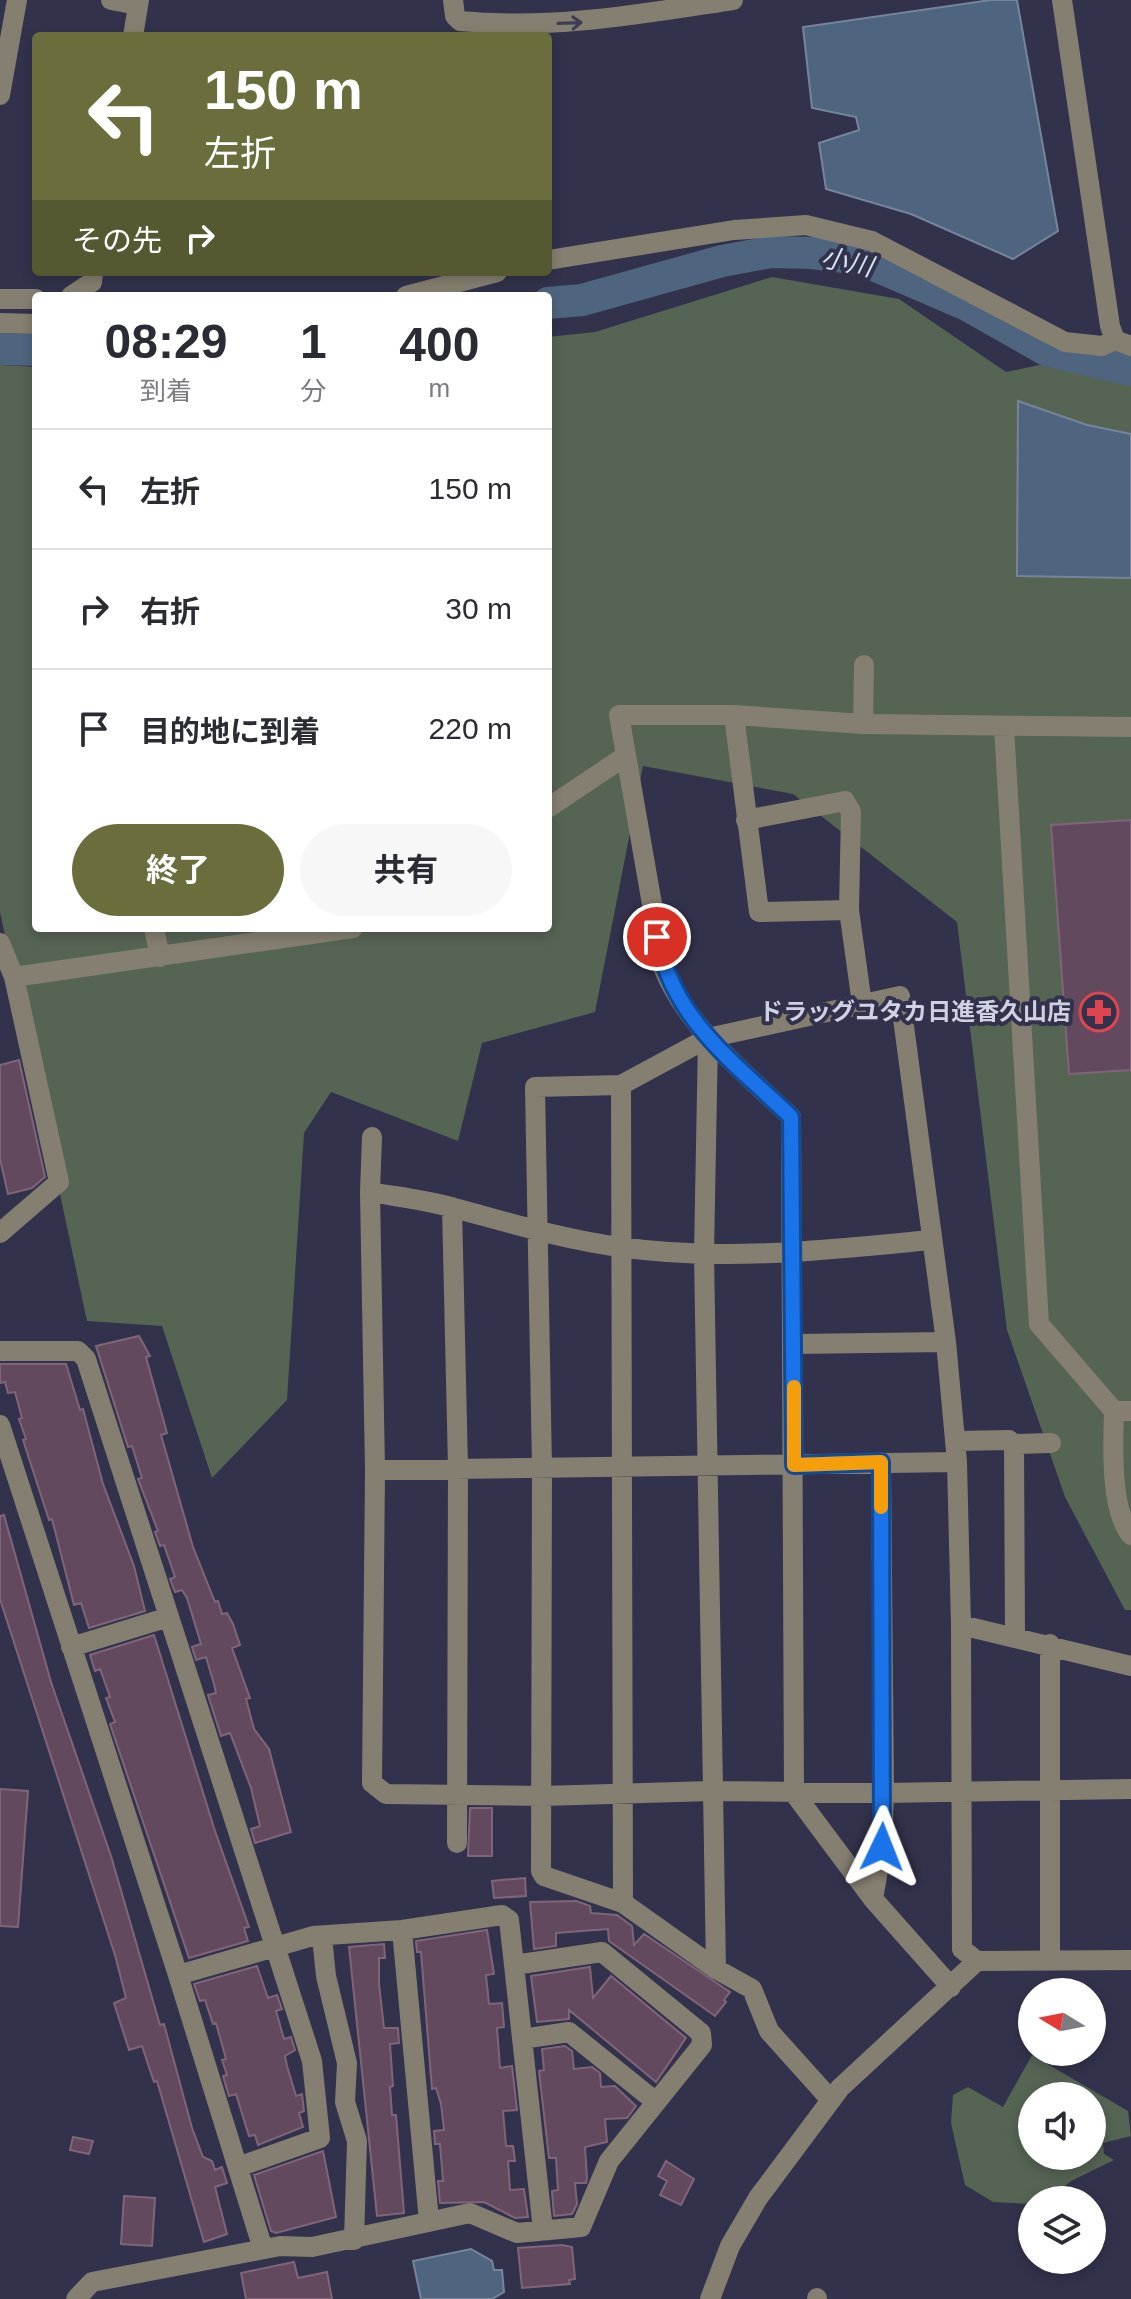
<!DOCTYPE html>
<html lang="ja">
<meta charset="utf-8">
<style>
body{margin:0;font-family:Arial,"Noto Sans JP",sans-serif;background:#f7f7f7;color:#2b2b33;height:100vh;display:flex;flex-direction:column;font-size:30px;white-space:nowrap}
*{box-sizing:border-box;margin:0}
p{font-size:26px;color:#7c7c81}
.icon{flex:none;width:44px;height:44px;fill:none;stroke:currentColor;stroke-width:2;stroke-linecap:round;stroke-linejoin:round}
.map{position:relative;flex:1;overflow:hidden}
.details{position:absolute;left:32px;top:292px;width:520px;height:640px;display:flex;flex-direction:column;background:#fff;border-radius:8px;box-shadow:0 4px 12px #0003}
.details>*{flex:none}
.banner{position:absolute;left:32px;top:32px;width:520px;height:244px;border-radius:8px;box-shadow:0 4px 12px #0003;background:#6b6e3c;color:#fff;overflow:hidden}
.needle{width:52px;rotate:280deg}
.tools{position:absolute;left:1018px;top:1978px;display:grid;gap:16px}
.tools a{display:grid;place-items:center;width:88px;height:88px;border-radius:50%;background:#fff;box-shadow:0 4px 12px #0003;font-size:40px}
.pin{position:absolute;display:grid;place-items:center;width:68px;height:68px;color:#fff;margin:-34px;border:4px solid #fff;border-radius:50%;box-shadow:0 2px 8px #0007}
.me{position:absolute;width:88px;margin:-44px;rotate:2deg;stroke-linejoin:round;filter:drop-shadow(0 0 6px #0008)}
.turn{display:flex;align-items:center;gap:28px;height:168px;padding:0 40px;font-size:36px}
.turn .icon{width:104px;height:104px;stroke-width:2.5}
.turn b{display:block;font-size:56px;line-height:68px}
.then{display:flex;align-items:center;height:76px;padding:0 40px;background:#0003;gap:16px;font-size:30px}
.eta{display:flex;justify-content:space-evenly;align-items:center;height:136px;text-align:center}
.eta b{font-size:48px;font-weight:700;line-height:56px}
.action{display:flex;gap:16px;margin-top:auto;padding:16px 40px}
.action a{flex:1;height:92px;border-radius:48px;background:#6b6e3c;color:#fff;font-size:32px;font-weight:700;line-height:92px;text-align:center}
.action a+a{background:#f7f7f7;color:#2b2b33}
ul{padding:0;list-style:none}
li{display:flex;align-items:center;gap:24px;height:120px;padding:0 40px;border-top:2px solid #e1e1e2}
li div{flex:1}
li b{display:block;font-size:30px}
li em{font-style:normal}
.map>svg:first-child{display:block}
.green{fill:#566454;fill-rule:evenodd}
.water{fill:#4f647e;stroke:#76859c;stroke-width:2}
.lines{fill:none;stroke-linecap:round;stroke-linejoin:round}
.river{stroke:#4f647e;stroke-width:32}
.building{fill:#62495d;stroke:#80657a;stroke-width:2}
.minor{stroke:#857f71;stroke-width:20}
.oneway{stroke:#3e3e52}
.route-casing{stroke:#114b97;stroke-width:20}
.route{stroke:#1a73e8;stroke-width:14}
.slow{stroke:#f59e0b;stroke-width:14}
.labels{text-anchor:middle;stroke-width:8;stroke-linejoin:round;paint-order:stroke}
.poi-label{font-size:24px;font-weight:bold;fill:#d0d1e2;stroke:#32324c;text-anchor:end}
.water-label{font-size:26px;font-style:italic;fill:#d4e4f7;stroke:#32324c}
</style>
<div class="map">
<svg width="1131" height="2299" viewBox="0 0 1131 2299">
<rect width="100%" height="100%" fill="#32324c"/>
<!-- green -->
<path class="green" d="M772,277L899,299L1006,372L1039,365L1131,385V1610H1125L1065,1497L1007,1330L957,922L793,794L643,766L595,1012L482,1043L458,1141L331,1092L304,1133L287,1400L212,1478L162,1326L87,1321L0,912V365L36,367V928H548V337L595,332Z
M1032,2055L1128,2111L1131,2136L1103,2143L1104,2154L1114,2160L1071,2181L1048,2200H1032V2204L993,2202L965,2185L951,2123L953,2095L968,2087L1003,2107ZM1032,2096H1092V2156H1032Z"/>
<!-- water -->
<path class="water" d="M991,0H1017L1058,231L1013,259L911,214L826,189L819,143L859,130L856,117L812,108L803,27Z
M1018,401L1087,425L1131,434V578L1017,576Z
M471,2249L492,2261L494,2270H502L504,2292L492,2299H421L413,2261Z"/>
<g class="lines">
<!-- river -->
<path class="river" d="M548,303L582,300L722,261L771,252L812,253L860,259L967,305L1048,351L1131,370
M0,349L36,350"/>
</g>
<!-- building -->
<path class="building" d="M1131,820V1070L1069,1074L1051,825Z
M19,1060L45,1177L32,1188L8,1194L0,1159V1065Z
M139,1336L150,1356L146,1357L167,1433L161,1435L193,1547L215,1602L218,1601L222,1614L227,1613L233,1624L240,1645L232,1648L250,1698L246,1699L254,1729L269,1749L291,1832L255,1843L251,1829L260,1826L251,1788L230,1733L221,1736L208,1695L216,1693L214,1684L206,1657L196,1660L192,1647L201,1644L187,1598L182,1590L175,1592L170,1579L175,1577L164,1545L160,1546L155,1532L158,1531L138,1479L142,1478L132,1446L128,1447L96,1346Z
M0,1364H66L80,1410L83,1409L103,1484L134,1566L145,1611L89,1628L81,1603L74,1605L52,1519L49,1520L23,1440L26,1439L19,1419L22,1418L15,1392L8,1393L5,1382L0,1383Z
M4,1515L51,1682L111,1856L160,2025L164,2024L192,2128L203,2157L212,2161L215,2170L222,2167L227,2183L215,2187L227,2234L204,2242L157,2081L154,2082L142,2046L129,2050L114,2003L126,1998L115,1955L0,1599V1516Z
M154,1635L215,1831L249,1927L244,1928L248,1941L189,1958L110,1724L115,1722L106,1698L110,1697L100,1669L95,1671L90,1655Z
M0,1789L28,1791L18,1927L0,1926Z
M470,1808H492V1856H468Z
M525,1878L526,1896L494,1898L492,1881Z
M576,1901L590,1906L591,1913L617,1915L632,1926L634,1945L644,1934L730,1992L724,2000L726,2002L715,2016L609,1941L608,1929L556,1933V1946L534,1949L530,1902Z
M487,1930L494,1974L486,1975L489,2004L502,2003L504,2027L497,2028L500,2068L512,2066L517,2110L503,2111L506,2146H513L515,2161H508L510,2190L524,2189L528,2217L515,2218L484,2202L440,2203L438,2181H443L440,2144H435L434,2131L444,2130L441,2104L436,2088L432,2089L421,1952H417L416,1941Z
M384,1944L385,1958H379V1984L384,2028H398L399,2043L390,2044L393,2086L390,2087L392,2115H396L404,2213L377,2216L349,1947Z
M257,1966L268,1998L277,1995L282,2009L276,2011L284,2039L291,2037L295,2050L285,2056L287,2066L296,2096L302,2094L304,2111L299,2113L303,2127L258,2145L255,2135L249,2136L236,2094L229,2096L223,2076L227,2075L222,2060L226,2059L216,2023L213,2024L205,2000L200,2001L194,1984Z
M590,1967L593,1998L611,1976L686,2038L656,2082L569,2010V2019L537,2022L531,1976Z
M565,2046L572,2051L574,2069L592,2067L600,2073L601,2087L615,2086L636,2106L627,2118L605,2119L607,2142L585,2147L587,2178L586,2183H575L577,2204L572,2214L554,2216L552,2191L558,2190L556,2158H549L539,2071L544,2070L542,2049Z
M73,2137L93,2141L89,2154L70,2150Z
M323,2151L336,2217L276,2233L271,2231L254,2175Z
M666,2161L694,2179L681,2205L660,2195L667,2181L658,2176Z
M124,2196L155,2198L152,2246L121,2244Z
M562,2245L572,2247L575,2279L569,2280L570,2284L522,2288L518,2248Z
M294,2262L298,2278L327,2272L332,2299H246L241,2273Z"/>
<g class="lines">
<!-- minor -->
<path class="minor" d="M111,0L138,5
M453,0L455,16L460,21C553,30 641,14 733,0
M1062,0L1110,326L1115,340L1131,346
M133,36L139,0
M0,95L17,0
M548,260L734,230L806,225L872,241L1065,342L1102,346L1115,340
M71,296L92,282L93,272
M406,296L497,272
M0,299H36
M0,323L36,324
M734,715L759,912L849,910L862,1004
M863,724L864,665
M1004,727L1039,1324L1114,1411
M548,808L624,757
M746,820L845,801L851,812L849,910
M154,928L160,957
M0,943L14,977L59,1182L0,1233
M14,977L353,928
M708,1038L704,1254L716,1969
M621,1085L623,1903
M370,1192L372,1137
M452,1207L458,1467L457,1843
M931,1240C828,1250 724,1262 620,1247C561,1239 511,1223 454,1208C427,1200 398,1197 370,1192L375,1470L372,1783L386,1794L543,1796L711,1791L884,1793L1131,1789
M794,1344L946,1342
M0,1351H78L86,1359L312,2061L320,2138L238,2167
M1131,1411H1114C1113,1445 1110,1510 1131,1535
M0,1425L178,1975L313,1936L402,1930L502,1915L509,1920L514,1965
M955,1441L1009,1440L1014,1444L1015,1637
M1014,1444L1051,1443
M375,1470L957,1462
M71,1647L169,1617
M873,1899L882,1847L884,1793L881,1462
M402,1930L429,2221
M322,1937L326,1976L347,2063L345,2102L357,2141L354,2240
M1050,1960V1644
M977,1961L1131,1960
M178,1975L263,2249
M951,1987L873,1899L794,1793L791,1117C743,1071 688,1029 663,967L619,715H734L863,724L1131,727
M522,2039L569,2032L656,2102
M831,2100L769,2031L752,1989L716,1969L623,1903L544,1876L541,1871L542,1468L535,1087L621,1085L708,1038L900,996L946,1342L957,1462L961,1625L1131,1666
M76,2299L92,2282L280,2246L312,2247L470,2213L517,2233L581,2227L609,2161L702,2045L701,2033L602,1952L514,1965L543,2230
M710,2299L730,2246L758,2198L840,2088L977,1961L962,1949L961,1625
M817,2299V2298"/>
</g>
<!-- one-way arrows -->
<defs><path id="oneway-shaft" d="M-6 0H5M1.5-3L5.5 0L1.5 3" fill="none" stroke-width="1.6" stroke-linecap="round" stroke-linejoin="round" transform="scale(2)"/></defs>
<use class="oneway" href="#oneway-shaft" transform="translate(570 23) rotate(-2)"/>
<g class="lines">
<!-- route casing -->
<g class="route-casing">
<path id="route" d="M657,937C673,1020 733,1061 791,1117L794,1465L881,1462L882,1847"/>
</g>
<!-- route -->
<use href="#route" class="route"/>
<!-- slow -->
<path class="slow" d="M794,1387V1465L881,1462V1507"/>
</g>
<!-- icons -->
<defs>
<g id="pharmacy-ring" transform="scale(2)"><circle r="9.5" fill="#32324c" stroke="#e0444e" stroke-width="1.5"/><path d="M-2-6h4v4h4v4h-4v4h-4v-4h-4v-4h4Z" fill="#e0444e"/></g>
</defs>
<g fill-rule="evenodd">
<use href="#pharmacy-ring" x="1099" y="1012"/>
</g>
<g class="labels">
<!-- poi labels -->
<g class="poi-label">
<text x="1071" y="1020">ドラッグユタカ日進香久山店</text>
</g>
<!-- water labels -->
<g class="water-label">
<text transform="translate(847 262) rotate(12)" y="9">小川</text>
</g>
</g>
</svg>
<div class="tools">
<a><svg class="needle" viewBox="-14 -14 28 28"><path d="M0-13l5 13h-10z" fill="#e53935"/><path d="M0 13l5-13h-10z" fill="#7c7c81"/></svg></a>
<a><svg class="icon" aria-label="sound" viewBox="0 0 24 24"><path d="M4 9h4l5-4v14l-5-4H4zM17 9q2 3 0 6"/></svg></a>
<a><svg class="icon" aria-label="layers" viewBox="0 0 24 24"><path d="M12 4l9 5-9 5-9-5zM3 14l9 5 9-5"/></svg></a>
</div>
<div class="pin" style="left:657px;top:937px;background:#d93025"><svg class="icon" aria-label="arrive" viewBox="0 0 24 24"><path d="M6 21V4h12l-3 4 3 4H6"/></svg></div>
<svg class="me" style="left:882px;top:1847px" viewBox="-20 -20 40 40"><path d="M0-17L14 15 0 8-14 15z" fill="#1a73e8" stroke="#fff" stroke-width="4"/></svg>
<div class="banner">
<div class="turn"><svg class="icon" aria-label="left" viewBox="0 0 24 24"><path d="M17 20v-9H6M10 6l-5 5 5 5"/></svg><div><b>150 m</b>左折</div></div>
<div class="then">その先<svg class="icon" aria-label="right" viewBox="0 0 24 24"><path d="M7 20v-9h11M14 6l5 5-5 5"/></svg></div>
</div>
<section class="details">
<div class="eta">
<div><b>08:29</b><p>到着</p></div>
<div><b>1</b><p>分</p></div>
<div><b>400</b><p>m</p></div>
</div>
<ul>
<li><svg class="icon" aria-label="left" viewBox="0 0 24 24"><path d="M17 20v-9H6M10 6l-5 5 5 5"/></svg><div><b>左折</b></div><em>150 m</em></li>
<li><svg class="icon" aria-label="right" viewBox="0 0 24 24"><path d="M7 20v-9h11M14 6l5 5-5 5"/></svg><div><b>右折</b></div><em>30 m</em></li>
<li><svg class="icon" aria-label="arrive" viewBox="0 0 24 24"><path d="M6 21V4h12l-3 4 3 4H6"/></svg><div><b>目的地に到着</b></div><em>220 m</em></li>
</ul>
<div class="action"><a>終了</a><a>共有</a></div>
</section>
</div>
